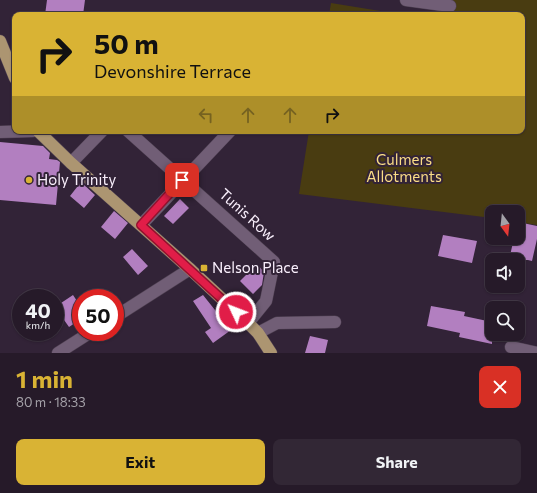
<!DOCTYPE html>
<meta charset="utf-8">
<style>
body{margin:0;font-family:Commissioner,sans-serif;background:#322735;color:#f1f3f6;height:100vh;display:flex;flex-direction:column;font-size:15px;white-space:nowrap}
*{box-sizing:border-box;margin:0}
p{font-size:13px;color:#a4a1a8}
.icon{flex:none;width:22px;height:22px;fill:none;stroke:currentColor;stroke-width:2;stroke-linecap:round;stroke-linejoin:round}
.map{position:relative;height:353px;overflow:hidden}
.sheet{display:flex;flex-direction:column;background:#261a29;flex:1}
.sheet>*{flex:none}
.banner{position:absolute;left:12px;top:12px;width:513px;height:122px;border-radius:8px;box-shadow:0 1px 3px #0004,0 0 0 1px #423846;background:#d9b334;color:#111;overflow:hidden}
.needle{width:26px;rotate:165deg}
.tools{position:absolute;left:485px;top:205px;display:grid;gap:8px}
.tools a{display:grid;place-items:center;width:40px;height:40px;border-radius:8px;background:#261a29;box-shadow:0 1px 3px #0004,0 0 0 1px #423846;font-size:20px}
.speed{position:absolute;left:12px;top:289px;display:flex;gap:8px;font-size:20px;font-weight:700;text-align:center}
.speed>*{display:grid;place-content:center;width:52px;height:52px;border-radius:50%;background:#261a29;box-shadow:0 1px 3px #0004,0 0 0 1px #423846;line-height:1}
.speed small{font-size:10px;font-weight:400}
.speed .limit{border:6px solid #d22;background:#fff;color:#111}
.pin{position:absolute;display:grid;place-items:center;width:34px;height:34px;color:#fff;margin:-17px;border-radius:8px;box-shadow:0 2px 6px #0006}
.me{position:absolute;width:44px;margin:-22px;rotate:313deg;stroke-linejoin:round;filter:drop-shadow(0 0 3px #0008)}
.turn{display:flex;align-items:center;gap:14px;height:84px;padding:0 16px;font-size:18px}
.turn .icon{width:52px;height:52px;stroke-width:2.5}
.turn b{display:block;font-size:28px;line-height:34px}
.lanes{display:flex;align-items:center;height:38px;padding:0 16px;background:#0003;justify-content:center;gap:20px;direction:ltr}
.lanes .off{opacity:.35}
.round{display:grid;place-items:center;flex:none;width:42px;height:42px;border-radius:8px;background:#322735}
.summary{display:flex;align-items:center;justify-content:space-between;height:68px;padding:0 16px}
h1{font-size:24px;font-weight:700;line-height:30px;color:#d9b334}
.primary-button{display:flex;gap:8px;margin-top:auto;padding:8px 16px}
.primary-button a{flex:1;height:46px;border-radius:8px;background:#d9b334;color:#111;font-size:16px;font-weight:700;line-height:46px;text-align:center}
.primary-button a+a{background:#322735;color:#f1f3f6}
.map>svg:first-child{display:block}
.green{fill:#493c11}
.building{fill:#b27fc0}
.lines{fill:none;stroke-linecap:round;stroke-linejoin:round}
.minor-casing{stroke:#504253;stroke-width:13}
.major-casing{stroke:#504253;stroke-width:13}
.minor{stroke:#715e76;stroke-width:12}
.major{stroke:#ac9571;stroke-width:12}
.route-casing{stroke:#92132f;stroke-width:10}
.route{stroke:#e11d48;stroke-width:7}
.poi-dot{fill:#d9b334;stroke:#322337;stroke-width:1.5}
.labels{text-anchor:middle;stroke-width:4;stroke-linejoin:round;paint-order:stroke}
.park-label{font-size:15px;fill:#fbdd86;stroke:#322337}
.poi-label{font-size:15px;fill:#f9effc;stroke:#322337;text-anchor:start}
.street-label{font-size:15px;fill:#f9effc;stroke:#322337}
</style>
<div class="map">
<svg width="537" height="353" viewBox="0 0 537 353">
<rect width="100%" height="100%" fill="#322337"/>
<!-- green -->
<path class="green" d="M451,0H537V225L518,222V212H492V218L299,194L309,131H522V15H448Z
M331,3L405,15H329Z"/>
<!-- building -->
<path class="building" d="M47,0H85L83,15H45Z
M0,142L43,146L50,153L49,159L57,160L60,162L56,205L0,200Z
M81,182L95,195L84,208L70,196Z
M180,199L189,208L173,224L164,216Z
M114,211L128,223L115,239L101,227Z
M518,222L537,226V239L532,261L528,260H509L514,238H518Z
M443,235L477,241L472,263L438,256Z
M132,249L148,266L138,275L123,257Z
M257,264L264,272L262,285L253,294L240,281Z
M73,295L81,307V319L69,327L55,307Z
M203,295L231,330L213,343L205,332L211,328L193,301Z
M431,306L465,312L464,316L492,322V344L459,337L460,333L427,326Z
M310,336L328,340L325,353H305Z"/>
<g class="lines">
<!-- minor casing -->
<g class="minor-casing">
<path id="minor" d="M406,0L450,6
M128,131L274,262L266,301L248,323
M0,132L33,131
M71,163L102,131
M141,225L230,131
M115,317L190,269
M258,333L277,323L335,322
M511,347L537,353
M58,353L91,332"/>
</g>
<!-- major casing -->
<g class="major-casing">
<path id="major" d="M0,41L15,78
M38,131L71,163L190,269L248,323L258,333L271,353"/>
</g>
<!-- minor -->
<use href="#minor" class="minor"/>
<!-- major -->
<use href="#major" class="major"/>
</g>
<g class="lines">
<!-- route casing -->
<g class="route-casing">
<path id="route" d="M182,180L141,225L236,312"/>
</g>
<!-- route -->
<use href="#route" class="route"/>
</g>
<!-- markers -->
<g class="poi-dot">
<circle cx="29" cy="180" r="4"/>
<rect x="200" y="264" width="8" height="8" rx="2"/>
</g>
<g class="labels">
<!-- park labels -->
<g class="park-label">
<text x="404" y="165">Culmers<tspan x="404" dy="17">Allotments</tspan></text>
</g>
<!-- poi labels -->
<g class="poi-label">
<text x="37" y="185">Holy Trinity</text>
<text x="212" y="273">Nelson Place</text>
</g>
<!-- street labels -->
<g class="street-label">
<text transform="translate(247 215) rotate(42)" y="5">Tunis Row</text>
</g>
</g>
</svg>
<div class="tools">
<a><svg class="needle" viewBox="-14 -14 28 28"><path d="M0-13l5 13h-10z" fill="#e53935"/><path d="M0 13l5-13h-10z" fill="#a4a1a8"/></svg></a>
<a><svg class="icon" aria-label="sound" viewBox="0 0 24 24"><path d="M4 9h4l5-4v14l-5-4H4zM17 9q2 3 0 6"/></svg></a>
<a><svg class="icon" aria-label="search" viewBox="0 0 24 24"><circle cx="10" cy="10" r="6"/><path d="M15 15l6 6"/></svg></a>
</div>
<div class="speed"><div>40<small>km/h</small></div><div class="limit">50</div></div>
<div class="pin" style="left:182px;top:180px;background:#d93025"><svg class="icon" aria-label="arrive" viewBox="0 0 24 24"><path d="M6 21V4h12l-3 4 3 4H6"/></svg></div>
<svg class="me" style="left:236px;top:312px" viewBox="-20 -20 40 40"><circle r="17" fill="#e11d48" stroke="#fff" stroke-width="3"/><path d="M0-11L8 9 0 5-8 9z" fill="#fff"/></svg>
<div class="banner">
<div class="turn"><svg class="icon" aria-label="right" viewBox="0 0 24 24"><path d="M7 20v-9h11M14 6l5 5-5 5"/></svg><div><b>50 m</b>Devonshire Terrace</div></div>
<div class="lanes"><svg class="icon off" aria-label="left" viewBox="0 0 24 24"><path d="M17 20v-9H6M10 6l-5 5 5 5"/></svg><svg class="icon off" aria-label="ahead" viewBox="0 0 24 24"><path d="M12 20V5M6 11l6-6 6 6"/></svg><svg class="icon off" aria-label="ahead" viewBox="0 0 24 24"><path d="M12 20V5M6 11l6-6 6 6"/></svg><svg class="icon" aria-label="right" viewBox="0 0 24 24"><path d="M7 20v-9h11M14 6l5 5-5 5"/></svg></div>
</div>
</div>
<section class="sheet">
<div class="summary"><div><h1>1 min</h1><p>80 m · 18:33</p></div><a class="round" style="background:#d93025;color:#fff"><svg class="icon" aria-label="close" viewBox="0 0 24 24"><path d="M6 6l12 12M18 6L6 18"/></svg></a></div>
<div class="primary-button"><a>Exit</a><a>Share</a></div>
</section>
